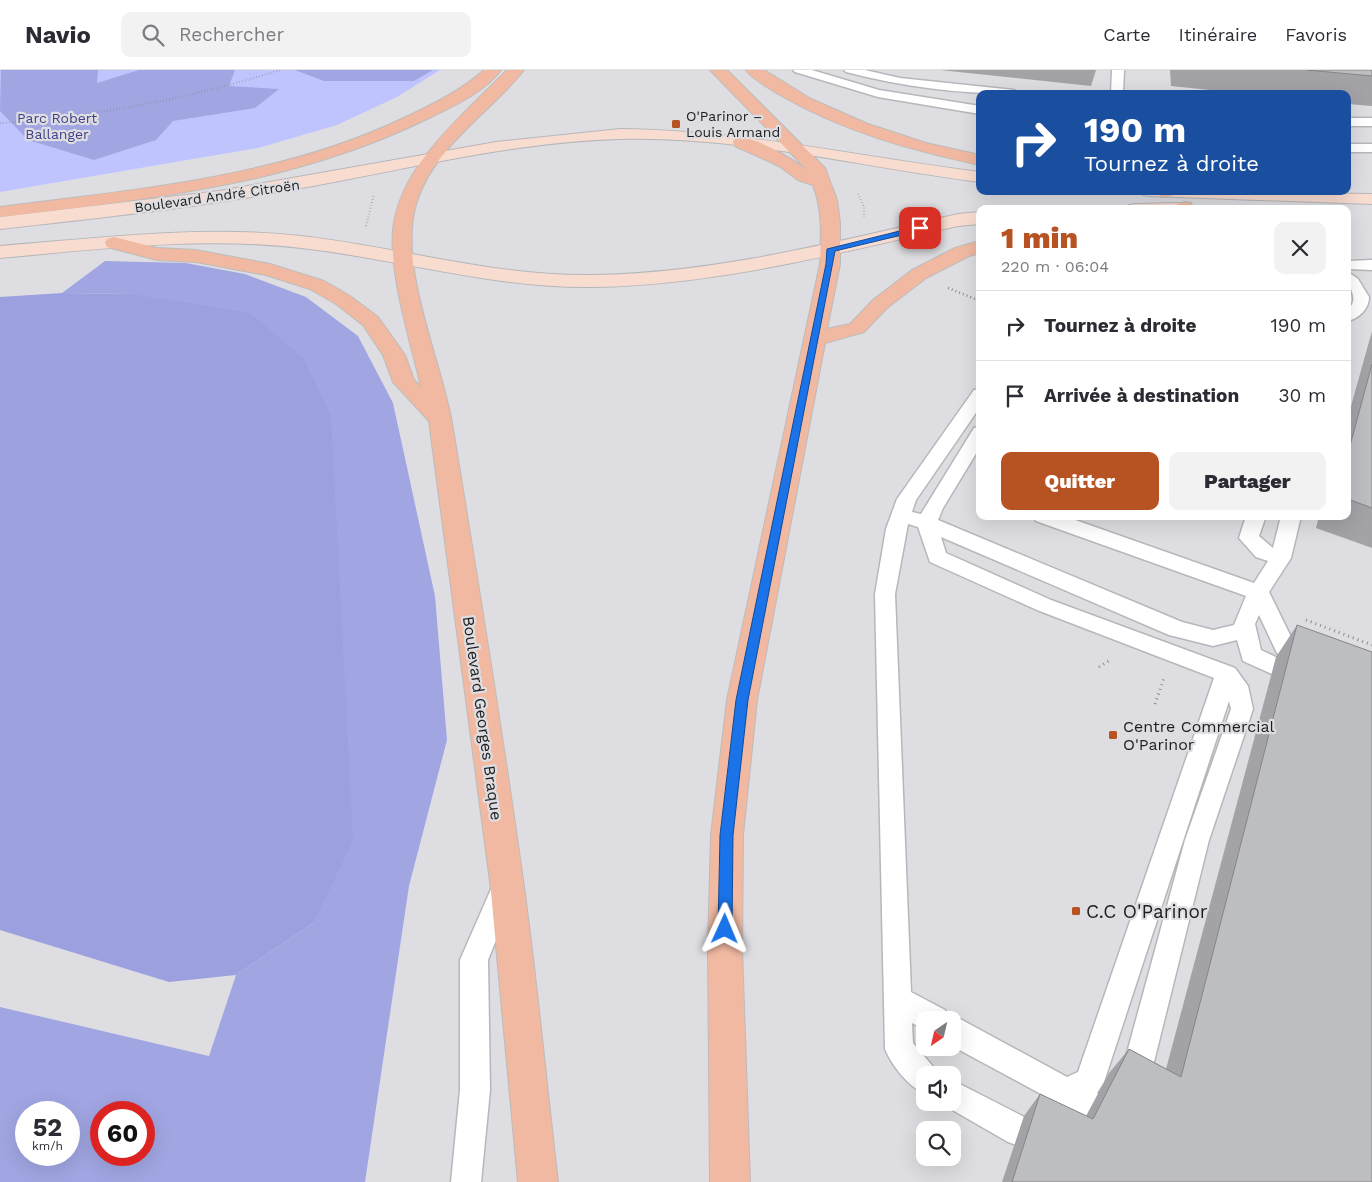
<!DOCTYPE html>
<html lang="fr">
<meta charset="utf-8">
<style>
body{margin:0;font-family:"Work Sans",sans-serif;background:#f2f2f3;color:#2b2b33;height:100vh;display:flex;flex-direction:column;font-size:19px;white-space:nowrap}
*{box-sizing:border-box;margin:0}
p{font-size:16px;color:#7c7c81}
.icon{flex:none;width:28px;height:28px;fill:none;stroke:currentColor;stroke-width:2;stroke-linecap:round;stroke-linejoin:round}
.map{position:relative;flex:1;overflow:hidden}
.details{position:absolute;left:976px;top:135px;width:375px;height:315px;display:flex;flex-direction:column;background:#fff;border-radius:10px;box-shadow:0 5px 20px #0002}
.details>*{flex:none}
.hud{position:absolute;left:976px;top:20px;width:375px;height:105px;border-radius:10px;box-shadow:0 5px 20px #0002;background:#1a4fa0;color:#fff;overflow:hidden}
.needle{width:32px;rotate:214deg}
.fabs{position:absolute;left:916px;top:941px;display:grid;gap:10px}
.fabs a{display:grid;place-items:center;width:45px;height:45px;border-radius:10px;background:#fff;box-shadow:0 5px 20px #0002;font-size:25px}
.speed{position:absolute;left:15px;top:1031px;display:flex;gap:10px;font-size:25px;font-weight:700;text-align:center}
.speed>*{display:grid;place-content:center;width:65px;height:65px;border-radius:50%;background:#fff;box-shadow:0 5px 20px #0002;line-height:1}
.speed small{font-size:12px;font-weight:400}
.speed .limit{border:8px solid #d22;background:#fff;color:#111}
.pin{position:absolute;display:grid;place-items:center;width:42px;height:42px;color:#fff;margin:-21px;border-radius:10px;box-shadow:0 2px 8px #0006}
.me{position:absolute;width:55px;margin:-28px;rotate:1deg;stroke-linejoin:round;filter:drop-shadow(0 0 4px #0008)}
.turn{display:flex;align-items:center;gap:18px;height:105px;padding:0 25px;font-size:22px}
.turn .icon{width:65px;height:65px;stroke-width:2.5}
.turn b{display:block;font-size:35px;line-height:42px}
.round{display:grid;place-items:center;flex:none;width:52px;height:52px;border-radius:10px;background:#f2f2f3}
.headline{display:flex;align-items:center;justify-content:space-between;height:85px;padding:0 25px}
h1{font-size:30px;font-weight:800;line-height:38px;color:#b75222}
.action{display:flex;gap:10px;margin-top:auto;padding:10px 25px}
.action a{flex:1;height:58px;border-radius:10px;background:#b75222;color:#fff;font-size:20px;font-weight:800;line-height:58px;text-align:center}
.action a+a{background:#f2f2f3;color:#2b2b33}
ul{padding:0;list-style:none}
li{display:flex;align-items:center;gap:15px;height:70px;padding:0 25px;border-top:1px solid #e1e1e2}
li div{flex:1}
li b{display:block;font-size:19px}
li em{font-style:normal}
header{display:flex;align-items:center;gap:30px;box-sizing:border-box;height:70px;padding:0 25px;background:#fff;border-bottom:1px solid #e1e1e2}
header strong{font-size:24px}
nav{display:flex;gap:28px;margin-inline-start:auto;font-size:18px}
.search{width:350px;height:45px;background:#f2f2f3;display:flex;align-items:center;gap:12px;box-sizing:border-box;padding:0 18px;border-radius:10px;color:#7c7c81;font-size:19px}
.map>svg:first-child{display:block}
.green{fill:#bfc4fe}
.forest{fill:#a1a6e3;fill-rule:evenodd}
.water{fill:#9ca0de}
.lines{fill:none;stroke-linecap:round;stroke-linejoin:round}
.lane-casing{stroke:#b6b7ba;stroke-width:3}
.secondary-casing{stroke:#b6b7ba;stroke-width:2}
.primary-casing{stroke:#bcbcbc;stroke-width:2}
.path-far2{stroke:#8b8b8d;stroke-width:2;stroke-dasharray:0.5 2.5;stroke-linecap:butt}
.path-far1{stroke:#8b8b8d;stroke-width:2.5;stroke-dasharray:1 3;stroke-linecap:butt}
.path{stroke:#8b8b8d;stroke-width:3;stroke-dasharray:1 4;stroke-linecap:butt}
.lane{fill:#fff;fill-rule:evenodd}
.secondary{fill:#f8dcd0;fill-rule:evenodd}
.primary{fill:#f1b9a1;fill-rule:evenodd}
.wall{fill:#a3a3a7}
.building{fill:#bdbec2;stroke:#848588}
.route{fill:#1a73e8;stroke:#114b97}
.poi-dot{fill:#b75222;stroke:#dedee2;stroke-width:2}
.labels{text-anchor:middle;stroke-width:4.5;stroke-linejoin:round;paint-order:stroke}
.far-poi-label{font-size:14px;fill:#1e1e1f;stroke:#dedee2;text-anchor:start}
.far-park-label{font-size:14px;fill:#43418b;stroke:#dedee2}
.far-street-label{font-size:14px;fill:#1e1e1f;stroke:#dedee2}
.street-label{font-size:16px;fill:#1e1e1f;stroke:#dedee2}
.poi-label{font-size:16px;fill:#1e1e1f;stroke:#dedee2;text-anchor:start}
.near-poi-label{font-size:19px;fill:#1e1e1f;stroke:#dedee2;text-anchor:start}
</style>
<header>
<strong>Navio</strong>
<div class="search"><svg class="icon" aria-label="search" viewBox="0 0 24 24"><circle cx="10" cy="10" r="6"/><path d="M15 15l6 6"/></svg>Rechercher</div>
<nav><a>Carte</a><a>Itinéraire</a><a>Favoris</a></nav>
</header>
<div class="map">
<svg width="1372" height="1112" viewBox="0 0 1372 1112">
<rect width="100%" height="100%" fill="#dedee2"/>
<!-- green -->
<path class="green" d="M0,0H440L397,27L337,55L258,78L0,122Z"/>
<!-- forest -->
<path class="forest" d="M1,0H98L97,13L139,0H235L229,16L279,19L255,38L173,51L156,70L94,90L28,70L0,41Z
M295,0H433L414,11H324Z
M105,191L186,193L245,204L306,227L358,266L393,333L435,526L447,670L409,816L365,1112H0V937L209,986L236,905L313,853L131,224L62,223ZM26,1042H69V1085H26ZM101,1042H144V1085H101Z"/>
<!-- water -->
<path class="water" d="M62,223L131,224L250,243L303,288L331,345L353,771L313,853L236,905L169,912L0,860V227Z"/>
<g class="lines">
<!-- lane casing -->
<g class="lane-casing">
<path id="lane" d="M793,0H812L879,20L980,36V44L878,27L795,2Z
M844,0H865L900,8L1014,20L1020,24C961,24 904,17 846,2Z
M1112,0H1124L1123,24H1111Z
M1348,48H1372V56H1348Z
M1348,74H1372V82H1348Z
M1372,190V200L1348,199V191Z
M1348,202L1358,209L1369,227C1369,239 1359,248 1348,251V239C1361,228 1346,218 1348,202Z
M980,319V337L916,430L912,442L921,444L974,358L980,356V377L943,438L938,450L1182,552L1213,560L1234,555L1246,526L1036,451L1033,446H1064L1254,513L1268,491L1256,487L1239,468L1246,446H1266L1259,466L1273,478L1281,446H1301L1291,488L1269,522L1293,571L1316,580L1319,586L1316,592L1308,594L1277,583L1259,545L1255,554L1261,580L1282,590L1285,596L1282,602L1274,605L1243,591L1237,570L1213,576L1169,565L941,467L946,483L1051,530L1235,598L1248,616L1253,639L1209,770L1149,1012L1144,1022L1134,1027L1124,1022L1119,1012L1185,770L1231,639L1229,631L1104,1012L1097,1023L1101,1026L1106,1036L1101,1046L1091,1051L952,976V950H925V960L912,953L913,973L935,999L938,1005H925V1024C908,1016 892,996 885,979L875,524L886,459L897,429L974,320ZM908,454L918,457L930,492L1037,540L1214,608L1078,1002L1067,1007L962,950L952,946L948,948L945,940L911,922L895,524Z
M504,806L513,810L517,818L488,890L490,1020L481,1112H451L460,1020V890L495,810Z
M952,1010L1030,1050L1034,1061L1030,1072L1019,1076L1008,1072L942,1034L941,1032H952Z"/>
</g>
<!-- secondary casing -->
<g class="secondary-casing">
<path id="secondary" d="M620,59C742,60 860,87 980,102V112C861,97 741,66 620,69C509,72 400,101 291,120C195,138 97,148 0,159V147L219,121L496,72Z
M1140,121L1372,124V134L1149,126L1143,125Z
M1178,133L1184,134L1187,138L1126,139L1129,135L1135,134Z
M980,142V154L958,156C838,183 718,215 594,217C495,219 399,189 301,178C201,166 100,179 0,188V176C100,168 201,155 301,166C399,177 495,207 594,205C718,203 838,171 958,144Z"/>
</g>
<!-- primary casing -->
<g class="primary-casing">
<path id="primary" d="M484,0H501C485,22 452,37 429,48C293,115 148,129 0,147V137C138,119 279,108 406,47C433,34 462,20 484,0Z
M507,0H524C490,43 435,76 417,131C396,194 441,289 452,353C477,505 502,658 523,810C537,910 546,1011 558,1112H518L490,811L429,351L393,312L383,285L363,255L336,234L310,219L266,205L196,192L157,190L107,177L105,173L107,169L114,167L157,178L196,180L270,194L324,211L350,226L378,247L405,285L414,310L421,317C411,273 389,204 393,160C399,96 465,43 507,0Z
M710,0H727L825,98L837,130L840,153V194L827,259L850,254L873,230L912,200L955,178L980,171V183L969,186L926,208L887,238L864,262L825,273L757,630L743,765L742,878L750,1112H710L708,878L711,765L727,630L820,194C821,166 823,141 813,115L798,110L779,96L735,76L733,72L735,68C753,64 794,90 808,101Z
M746,0H764L811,29L868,54L926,73L980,85V95C910,80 842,61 780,25C769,18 753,10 746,0Z
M1154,121H1174L1175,122L1172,126C1165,127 1159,128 1154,121Z
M1185,132L1191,133L1193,139H1172L1175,135Z"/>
</g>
<!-- path-far2 -->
<path class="path-far2" d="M0,53C96,46 188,29 280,0
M858,124L864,137V147
M366,156L374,124"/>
<!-- path-far1 -->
<path class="path-far1" d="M948,218L980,231"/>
<!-- path -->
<path class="path" d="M1306,550L1372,575
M1099,597L1110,590
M1155,634L1164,608"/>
<!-- lane -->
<use href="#lane" class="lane"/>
<!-- secondary -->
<use href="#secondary" class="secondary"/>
<!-- primary -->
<use href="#primary" class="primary"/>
</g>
<!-- wall -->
<path class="wall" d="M940,0H1096L1091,16Z
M1170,0H1372V36L1348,34V24H1249L1171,16Z
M1372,261V478L1316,458L1319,446H1348V347Z
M1297,555L1372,1112H1002L1024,1046L1040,1024L1086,1046L1109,1003L1129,979L1166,999L1276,587Z"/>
<!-- building -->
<path class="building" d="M1307,0H1372V6Z
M1372,294V438L1348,429V383Z
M1297,555L1372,582V1112H1012L1040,1024L1093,1049L1129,979L1181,1007Z"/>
<!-- route -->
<path class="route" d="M920,156L924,158L923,160L835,181L748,630L733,765L732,859L730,864L725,866L720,864L718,859L720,765L736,630L826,194L827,179Z"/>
<!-- markers -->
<g class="poi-dot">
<rect x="671" y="49" width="10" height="10" rx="2.5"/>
<rect x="1108" y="660" width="10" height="10" rx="2.5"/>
<rect x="1071" y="836" width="10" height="10" rx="2.5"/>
</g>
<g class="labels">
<!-- far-poi labels -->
<g class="far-poi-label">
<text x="686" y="51">O'Parinor –<tspan x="686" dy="16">Louis Armand</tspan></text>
</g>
<!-- far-park labels -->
<g class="far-park-label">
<text x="57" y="53">Parc Robert<tspan x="57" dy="16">Ballanger</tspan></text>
</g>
<!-- far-street labels -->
<g class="far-street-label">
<text transform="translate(217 126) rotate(-8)" y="5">Boulevard André Citroën</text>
</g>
<!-- street labels -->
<g class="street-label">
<text transform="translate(483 648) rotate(82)" y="6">Boulevard Georges Braque</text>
</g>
<!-- poi labels -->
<g class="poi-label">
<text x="1123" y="662">Centre Commercial<tspan x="1123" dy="18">O'Parinor</tspan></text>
</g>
<!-- near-poi labels -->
<g class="near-poi-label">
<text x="1086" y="848">C.C O'Parinor</text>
</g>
</g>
</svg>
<div class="fabs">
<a><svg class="needle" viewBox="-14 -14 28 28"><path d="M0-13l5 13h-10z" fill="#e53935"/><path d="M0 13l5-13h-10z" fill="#7c7c81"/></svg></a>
<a><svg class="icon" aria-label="sound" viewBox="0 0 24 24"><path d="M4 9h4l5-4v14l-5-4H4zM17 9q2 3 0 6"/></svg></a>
<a><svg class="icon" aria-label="search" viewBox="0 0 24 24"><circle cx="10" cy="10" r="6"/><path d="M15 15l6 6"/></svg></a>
</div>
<div class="speed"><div>52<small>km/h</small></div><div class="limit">60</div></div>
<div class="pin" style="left:920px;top:158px;background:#d93025"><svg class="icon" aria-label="arrive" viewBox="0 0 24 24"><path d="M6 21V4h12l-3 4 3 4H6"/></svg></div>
<svg class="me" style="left:725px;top:859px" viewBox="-20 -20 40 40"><path d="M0-17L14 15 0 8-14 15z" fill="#1a73e8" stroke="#fff" stroke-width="4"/></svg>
<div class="hud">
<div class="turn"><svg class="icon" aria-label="right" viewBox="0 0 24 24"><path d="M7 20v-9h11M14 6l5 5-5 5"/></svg><div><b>190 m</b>Tournez à droite</div></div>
</div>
<section class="details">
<div class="headline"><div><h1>1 min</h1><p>220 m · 06:04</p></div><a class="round"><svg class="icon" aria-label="close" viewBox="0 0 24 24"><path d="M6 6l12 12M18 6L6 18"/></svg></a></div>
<ul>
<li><svg class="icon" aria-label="right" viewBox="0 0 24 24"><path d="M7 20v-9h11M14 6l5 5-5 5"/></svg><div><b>Tournez à droite</b></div><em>190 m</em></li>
<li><svg class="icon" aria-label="arrive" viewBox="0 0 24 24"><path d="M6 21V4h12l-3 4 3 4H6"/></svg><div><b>Arrivée à destination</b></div><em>30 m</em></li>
</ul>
<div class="action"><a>Quitter</a><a>Partager</a></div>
</section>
</div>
